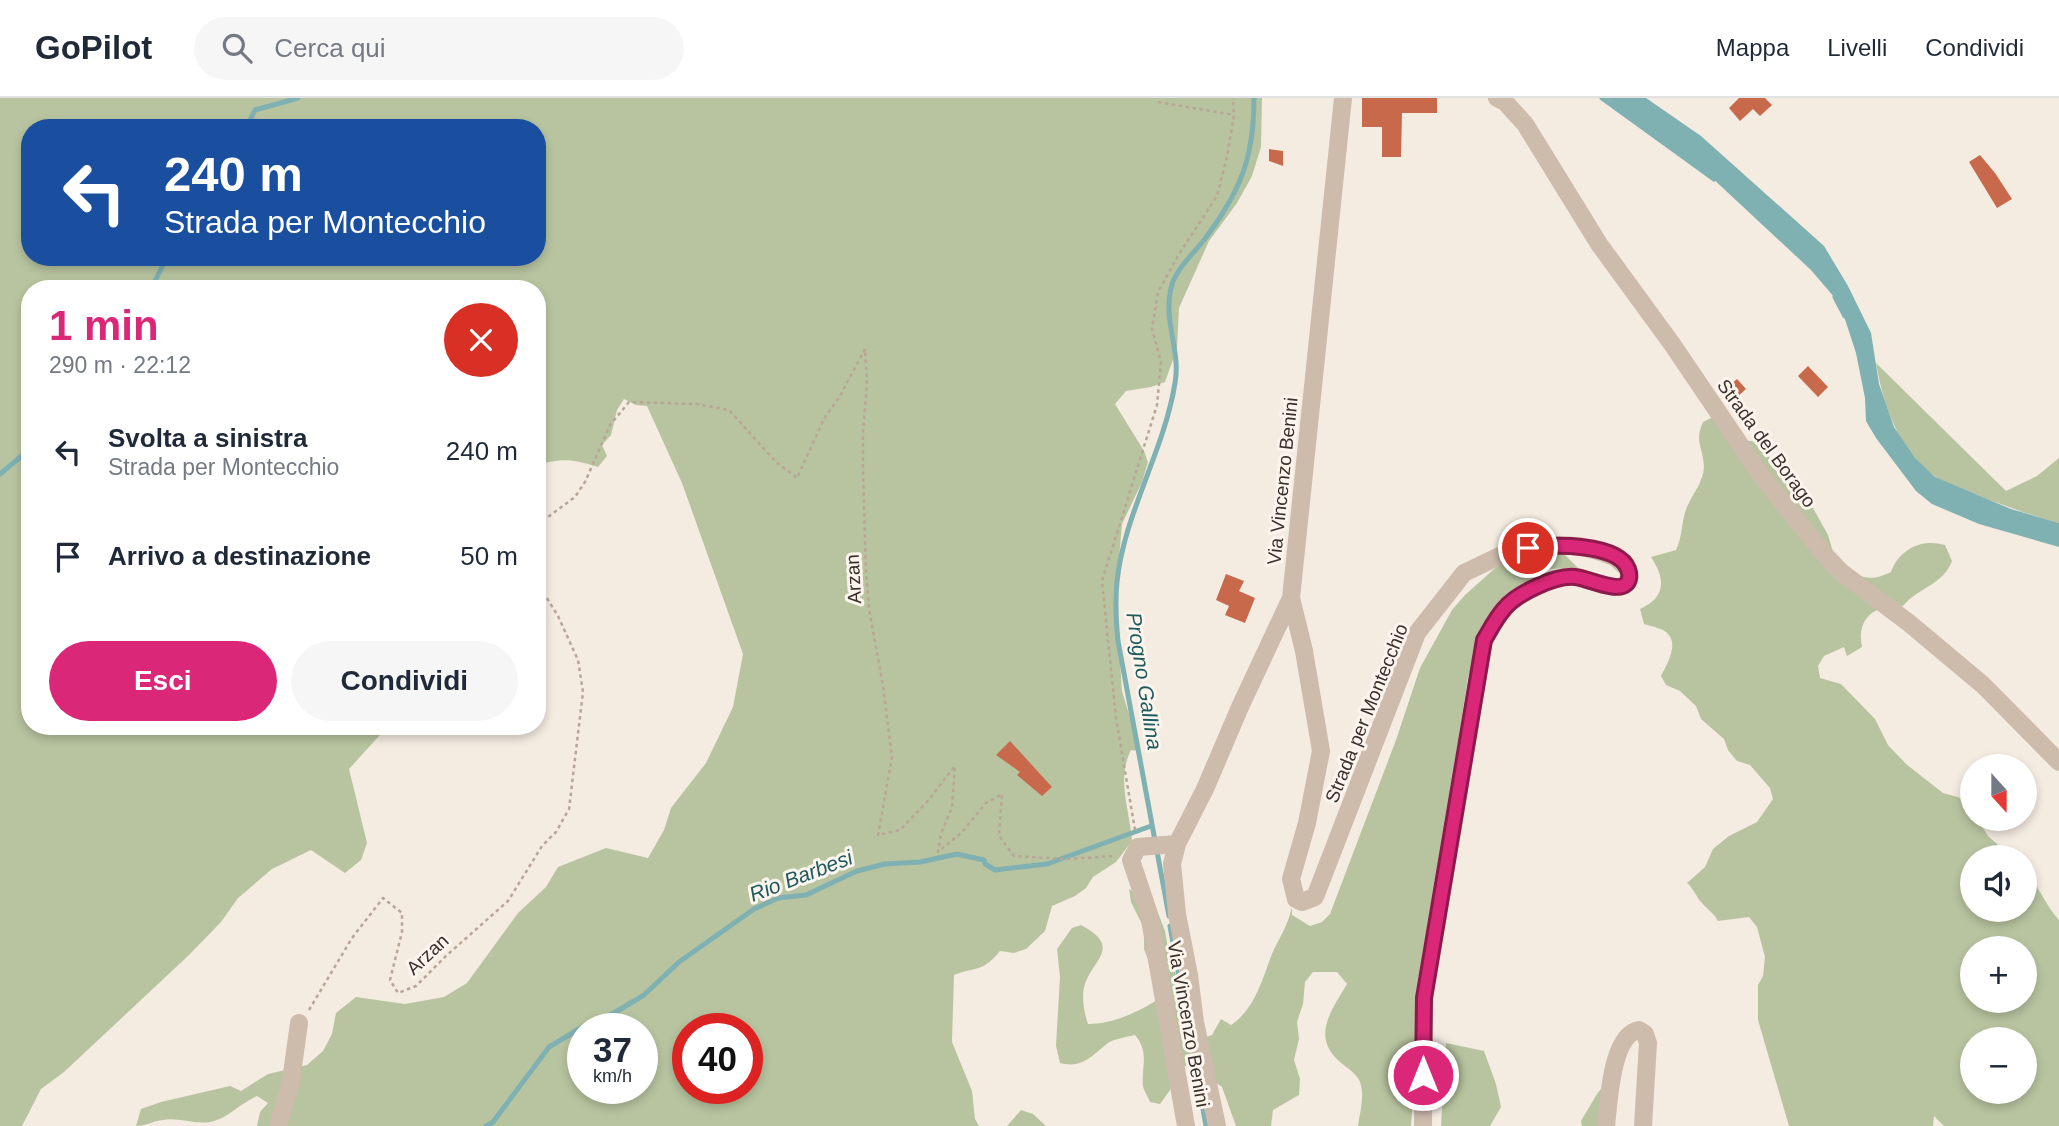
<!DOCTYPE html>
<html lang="it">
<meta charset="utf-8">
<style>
body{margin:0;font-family:Arial,sans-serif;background:#f6f6f7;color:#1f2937;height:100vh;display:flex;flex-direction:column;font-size:26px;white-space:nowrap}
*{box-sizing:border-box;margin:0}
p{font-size:23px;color:#747a83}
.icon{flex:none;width:38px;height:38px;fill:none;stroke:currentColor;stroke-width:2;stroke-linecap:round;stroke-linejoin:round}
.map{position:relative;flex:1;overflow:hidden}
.details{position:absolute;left:21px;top:182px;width:525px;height:455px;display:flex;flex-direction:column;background:#fff;border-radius:28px;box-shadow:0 4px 10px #0003}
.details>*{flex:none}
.top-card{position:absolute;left:21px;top:21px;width:525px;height:147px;border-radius:28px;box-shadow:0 4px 10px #0003;background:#1a4fa0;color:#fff;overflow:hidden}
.needle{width:46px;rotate:159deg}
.tools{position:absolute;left:1960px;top:656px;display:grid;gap:14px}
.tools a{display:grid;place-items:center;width:77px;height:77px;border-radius:50%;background:#fff;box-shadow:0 4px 10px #0003;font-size:35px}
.speed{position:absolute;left:567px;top:915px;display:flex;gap:14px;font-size:35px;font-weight:700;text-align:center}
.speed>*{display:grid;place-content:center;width:91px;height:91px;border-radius:50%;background:#fff;box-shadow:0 4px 10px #0003;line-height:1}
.speed small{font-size:18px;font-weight:400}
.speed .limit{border:10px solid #d22;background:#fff;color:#111}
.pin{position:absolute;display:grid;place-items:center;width:60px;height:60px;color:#fff;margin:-30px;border:4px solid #fff;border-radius:50%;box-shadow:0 2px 7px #0007}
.me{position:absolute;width:77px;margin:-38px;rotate:0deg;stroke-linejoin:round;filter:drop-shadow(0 0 5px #0008)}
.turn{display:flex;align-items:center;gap:24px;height:147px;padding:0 28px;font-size:32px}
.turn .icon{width:91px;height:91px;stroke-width:2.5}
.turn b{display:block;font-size:49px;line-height:60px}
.round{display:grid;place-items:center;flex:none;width:74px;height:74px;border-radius:37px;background:#f6f6f7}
.overview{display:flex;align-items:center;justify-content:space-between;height:119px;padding:0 28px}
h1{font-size:42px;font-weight:600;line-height:52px;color:#db2777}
.cta{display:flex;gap:14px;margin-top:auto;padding:14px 28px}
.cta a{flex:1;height:80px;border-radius:42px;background:#db2777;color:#fff;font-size:28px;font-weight:600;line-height:80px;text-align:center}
.cta a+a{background:#f6f6f7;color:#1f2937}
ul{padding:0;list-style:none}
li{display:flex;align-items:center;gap:21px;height:105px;padding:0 28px}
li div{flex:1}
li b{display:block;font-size:26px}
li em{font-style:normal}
header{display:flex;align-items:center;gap:42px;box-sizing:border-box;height:98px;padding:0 35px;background:#fff;border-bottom:2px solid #e0e1e3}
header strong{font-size:33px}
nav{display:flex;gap:38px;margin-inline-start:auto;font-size:24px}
.search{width:490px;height:63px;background:#f6f6f7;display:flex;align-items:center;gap:18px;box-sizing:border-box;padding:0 24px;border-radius:38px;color:#747a83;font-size:26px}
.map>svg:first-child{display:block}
.green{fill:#b8c4a0;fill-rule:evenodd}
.water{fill:#7fb0b2}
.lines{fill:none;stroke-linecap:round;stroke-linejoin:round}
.stream{stroke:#7fb0b2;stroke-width:5}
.building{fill:#c8694b}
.path{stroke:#b9a596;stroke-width:2.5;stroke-dasharray:3.5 3.5;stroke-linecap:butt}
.minor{stroke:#cdbbac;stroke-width:18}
.route-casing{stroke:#8e194d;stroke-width:18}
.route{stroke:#db2777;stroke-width:12}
.labels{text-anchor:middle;stroke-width:6;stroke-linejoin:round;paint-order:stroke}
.street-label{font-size:19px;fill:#3b302b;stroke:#fbf5ee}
.water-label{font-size:21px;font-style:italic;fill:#1f5a5e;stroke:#fbf5ee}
</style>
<header>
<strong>GoPilot</strong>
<div class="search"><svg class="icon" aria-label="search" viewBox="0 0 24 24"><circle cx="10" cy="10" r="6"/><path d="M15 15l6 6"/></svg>Cerca qui</div>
<nav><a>Mappa</a><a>Livelli</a><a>Condividi</a></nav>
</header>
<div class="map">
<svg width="2059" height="1028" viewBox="0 0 2059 1028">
<rect width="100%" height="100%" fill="#f4ebe1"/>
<!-- green -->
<path class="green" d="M0,0H1262L1261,49L1252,78L1237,105L1209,143L1179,210L1177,250L1165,284L1151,289L1126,293L1115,306L1144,353L1148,364L1142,384L1122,426L1119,461L1117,521L1122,593L1140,653L1131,652C1116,681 1130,713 1132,743L1116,764L1093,779L1086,790L1075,798L1052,808L1045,833L1026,851L1014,855L1000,853C982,875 977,868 954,877L952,944L972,993L975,1021L979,1028H257L260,1014L268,1005L257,998C241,1005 230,1018 214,1023C198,1028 179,1019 163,1022C153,1023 146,1028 136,1028L141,1011L161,1004L230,988L241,993L268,976L307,967L323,953L332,936L336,915L356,899L405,906L444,899L467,885L518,815L546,789L558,769L606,750L648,760L664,732L671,710L706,665L733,609L743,556L682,385L647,308L636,307L624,301L617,312L611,337L602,347L607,358L598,369C572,361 563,360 537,367V191H30V628H388L349,671L367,745L361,762L345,775L311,752L272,771L238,800L221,824L189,857L64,974L41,991L22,1028H0ZM30,30H537V159H30ZM583,931H642V990H583ZM688,931H747V990H688Z
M1876,265L2006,393L2037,378L2059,360V425C2026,416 1994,404 1963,391C1953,387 1941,383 1933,377C1898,351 1883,306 1876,265Z
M1715,318L1736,342L1752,343L1761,348L1772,363L1776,373L1813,410L1828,437L1837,467C1858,477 1867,486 1891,474C1899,451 1922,440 1945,447L1952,463C1943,487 1919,489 1903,508C1897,509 1891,508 1886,509C1865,514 1858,529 1862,549L1847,558L1844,549L1824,558L1818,568L1820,580L1841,586L1875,621L1888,647L1906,666L1943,695L1958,699L1968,706L1972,713V721H1977L1988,738L2012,759L1972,760V812H2025V773C2039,788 2045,807 2059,822V1028H1944L1934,1018L1933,1028H1789L1758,922V887L1763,878L1765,859L1757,829L1749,819L1718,823C1714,815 1708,812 1702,805C1696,799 1694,791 1687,785L1705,769L1713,751L1729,738L1757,724L1773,701L1770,690L1750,667L1737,663L1728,652L1724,641L1701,621L1696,608L1680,593L1666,587L1661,578C1667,566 1680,545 1666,534C1661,530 1650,528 1644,526L1640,511C1667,499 1665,480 1651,459L1676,452C1683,438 1681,423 1687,409C1693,395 1704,383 1704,368C1703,349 1694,344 1703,324ZM1972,850H2025V903H1972ZM1972,942H2025V994H1972Z
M1559,451L1578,470L1546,471L1487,526L1476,550L1468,580L1422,874L1411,1028H1358C1360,1013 1365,998 1360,984C1357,976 1347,970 1340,964C1311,939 1331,913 1347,886L1337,874H1313L1305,884L1303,906L1297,924L1299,941L1294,962L1300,981L1299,997L1273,1012L1271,1028H1236L1222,989L1192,967L1179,969L1170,992L1160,1006L1150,1004C1148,999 1144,993 1143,988C1141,967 1150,956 1135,937C1127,939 1114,941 1108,945C1092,957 1083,971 1060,965L1056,948L1060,879L1057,851L1072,830L1081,827C1122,849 1094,860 1085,886C1081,897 1084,915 1088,926C1113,926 1136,915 1157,902V884L1144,851V830L1131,804L1129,791L1148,803L1158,815L1165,833L1169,856L1198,942L1212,937L1221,921L1231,927C1255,911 1262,882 1272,856C1280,838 1287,830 1292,809V817L1310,828L1322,824L1330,816L1396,642L1420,570L1452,512L1465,497L1503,463Z
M1446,945L1484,953L1496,986L1501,1009L1490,1028H1441Z
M1610,980L1604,1028H1582L1581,1023L1597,996Z
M1021,1012L1033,1016L1046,1028H1007Z"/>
<!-- water -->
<path class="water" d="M1606,0H1646L1701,38L1824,148L1848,188L1871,235L1879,286L1894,329L1915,360L1935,379L2011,411L2059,425V449L1979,426L1932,406L1916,393L1876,340L1866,323L1865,300L1856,255L1840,206L1811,172L1709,77Z"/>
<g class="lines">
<!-- stream -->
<path class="stream" d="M1602,0L1714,81
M246,30L255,12L298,0
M151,191L167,159
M1835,199L1845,218
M0,376L30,351
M1169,818L1118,543C1116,523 1115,504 1117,484C1124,415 1164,354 1175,285C1181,254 1163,222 1171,190C1175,172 1193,156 1204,142C1240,94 1254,61 1254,0
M1170,828L1183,901
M1194,959L1206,1028
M486,1028L493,1024L549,949L584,928L614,915L644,897L679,864L754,811L778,800L806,797L857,773L885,766L920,764L957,756L984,762L985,766L995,772L1047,766L1151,728"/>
</g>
<!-- building -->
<path class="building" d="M1362,0H1437V15H1402L1401,59H1382V29H1362Z
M1739,0H1765L1772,7L1760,18L1753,11L1740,23L1729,10Z
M1269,51L1283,53V68L1269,63Z
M1980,57L1995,75L2012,101L1997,110L1969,64Z
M1808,268L1828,289L1818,299L1798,278Z
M1737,281L1746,291L1733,303L1724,292Z
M1226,476L1244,483L1239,493L1255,500L1245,525L1225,517L1229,508L1216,502Z
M1010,643L1052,689L1042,698L1017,677L1020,674L996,657Z"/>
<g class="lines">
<!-- path -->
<path class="path" d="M1158,4L1234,17
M537,427L575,399L585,384L610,327L629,304L696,306L729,312L776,364L797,380L824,321L840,298L865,251L867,286L863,334V373L866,473L869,511L883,588L892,659L878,737L900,732L926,705L955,668L952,709L941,736L938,754L962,734L986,705L1002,696L999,738L1014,758L1066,761L1115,758
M1135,732L1116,620L1102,483L1157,307L1161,264L1152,231L1158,194L1179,156L1217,98L1227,59L1234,17L1233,0
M309,912L352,840L383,800L402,815V834L390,882L398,895L416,888L446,858L508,803L542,748L556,734L569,711L583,594L578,562L558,518L545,497L537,490"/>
<!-- minor -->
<path class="minor" d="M1497,0L1505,4L1525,26L1599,146L1672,246L1760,376L1823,455L1841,474L1909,525L1983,587L2059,664
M1291,500L1304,553L1321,653L1307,725L1291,781L1296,801L1302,804L1315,799L1417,535L1464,475L1510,453L1547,447L1579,448L1601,454L1616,460L1628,471C1635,506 1588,479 1573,478C1554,478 1517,495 1504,510C1496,519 1490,532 1484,542L1424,900L1423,1028
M1177,746L1138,749L1131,762L1149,816L1186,1028
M278,1028L291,983L299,925
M1217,1028L1195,924L1189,877L1177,816L1172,766L1177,746L1205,691L1240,609L1291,500L1343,0
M1606,1028C1609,1004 1611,937 1639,932L1645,936L1648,945L1643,1028"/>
</g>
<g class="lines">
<!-- route casing -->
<g class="route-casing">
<path id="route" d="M1423,977L1424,900L1484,542C1490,532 1496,520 1504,511C1516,496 1555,477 1575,479C1587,480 1617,495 1626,486C1630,483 1630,476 1628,471C1618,445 1551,446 1528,450"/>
</g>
<!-- route -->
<use href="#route" class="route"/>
</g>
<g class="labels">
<!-- street labels -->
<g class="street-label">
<text transform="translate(1767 345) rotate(54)" y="7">Strada del Borago</text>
<text transform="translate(1282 383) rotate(-84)" y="7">Via Vincenzo Benini</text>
<text transform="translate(853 481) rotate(-93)" y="7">Arzan</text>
<text transform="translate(1366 615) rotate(-68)" y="7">Strada per Montecchio</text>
<text transform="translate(427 856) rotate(-43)" y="7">Arzan</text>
<text transform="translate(1189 926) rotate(80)" y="7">Via Vincenzo Benini</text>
</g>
<!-- water labels -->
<g class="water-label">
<text transform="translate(1144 583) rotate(81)" y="7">Progno Gallina</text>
<text transform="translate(801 778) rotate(-21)" y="7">Rio Barbesi</text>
</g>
</g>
</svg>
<div class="tools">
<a><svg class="needle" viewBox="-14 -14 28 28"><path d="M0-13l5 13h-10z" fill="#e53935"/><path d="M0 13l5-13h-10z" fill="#747a83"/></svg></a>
<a><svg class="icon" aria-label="sound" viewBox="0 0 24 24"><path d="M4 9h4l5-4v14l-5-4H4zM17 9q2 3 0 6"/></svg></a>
<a>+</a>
<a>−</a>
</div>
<div class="speed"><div>37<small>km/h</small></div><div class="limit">40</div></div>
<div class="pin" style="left:1528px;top:450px;background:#d93025"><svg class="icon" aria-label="arrive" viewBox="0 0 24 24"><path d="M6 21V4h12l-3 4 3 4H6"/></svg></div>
<svg class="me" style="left:1423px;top:977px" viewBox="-20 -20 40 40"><circle r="17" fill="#db2777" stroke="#fff" stroke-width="3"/><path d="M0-11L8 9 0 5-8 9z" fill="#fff"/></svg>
<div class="top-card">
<div class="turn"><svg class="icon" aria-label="left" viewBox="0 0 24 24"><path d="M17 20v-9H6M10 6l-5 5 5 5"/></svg><div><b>240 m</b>Strada per Montecchio</div></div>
</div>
<section class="details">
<div class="overview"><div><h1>1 min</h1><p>290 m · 22:12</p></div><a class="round" style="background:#d93025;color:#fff"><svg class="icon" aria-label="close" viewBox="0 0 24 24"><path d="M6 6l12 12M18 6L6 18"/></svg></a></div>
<ul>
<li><svg class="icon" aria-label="left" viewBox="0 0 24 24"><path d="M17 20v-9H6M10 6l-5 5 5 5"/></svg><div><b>Svolta a sinistra</b><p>Strada per Montecchio</p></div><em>240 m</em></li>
<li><svg class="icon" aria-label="arrive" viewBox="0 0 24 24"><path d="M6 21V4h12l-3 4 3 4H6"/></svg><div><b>Arrivo a destinazione</b></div><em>50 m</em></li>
</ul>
<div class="cta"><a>Esci</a><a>Condividi</a></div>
</section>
</div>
